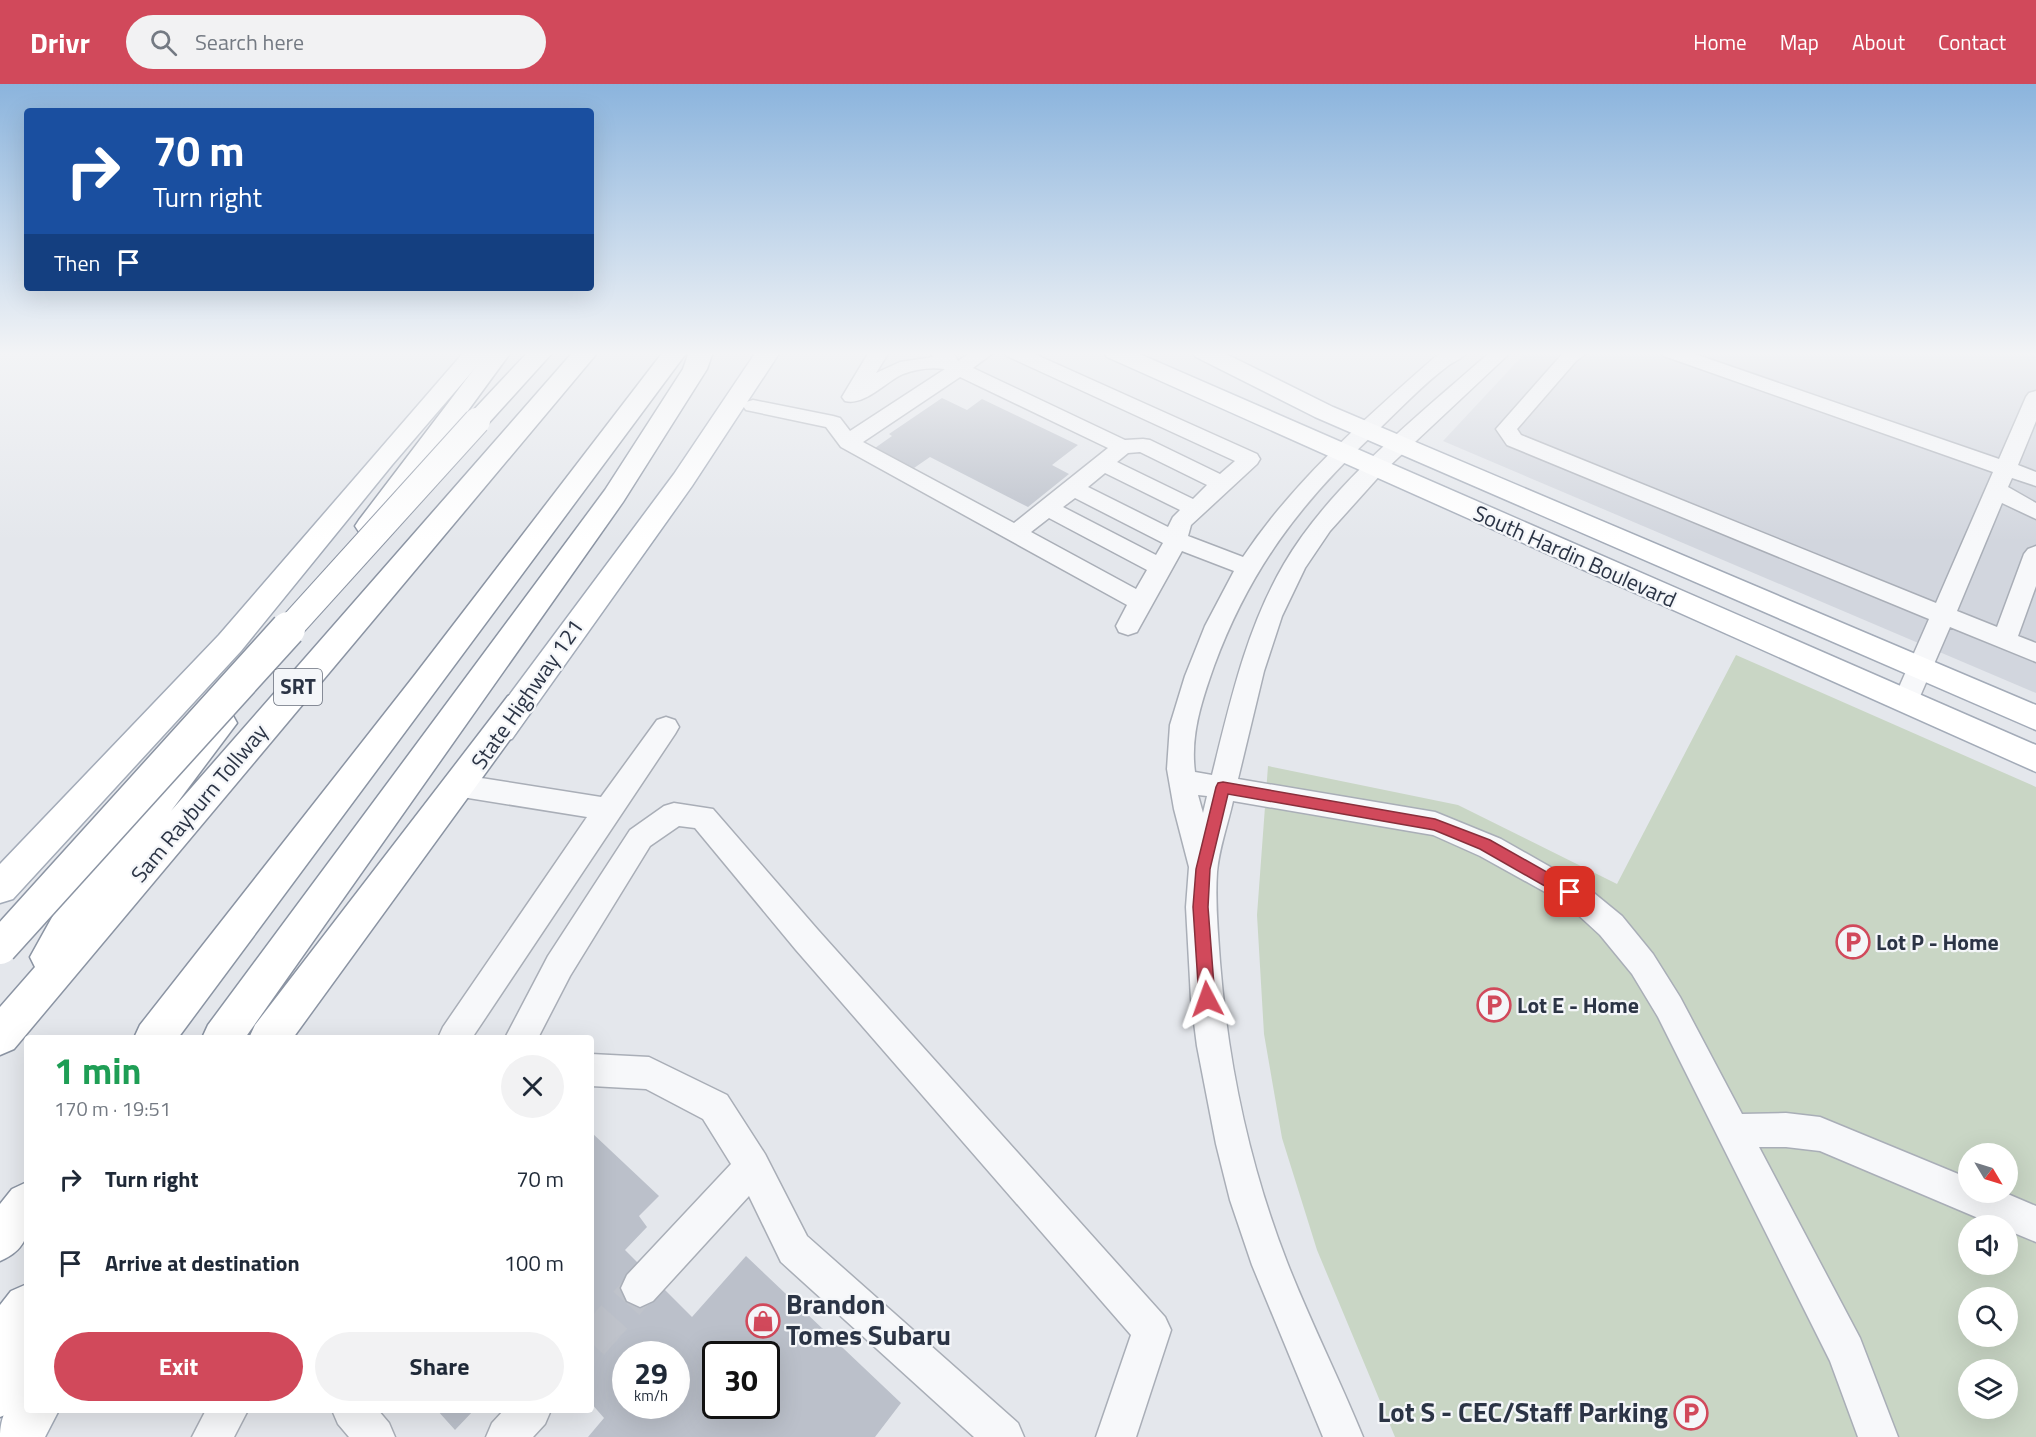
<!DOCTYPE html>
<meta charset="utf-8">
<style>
body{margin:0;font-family:"Titillium Web",sans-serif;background:#f2f2f3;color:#1f2937;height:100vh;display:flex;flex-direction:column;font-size:22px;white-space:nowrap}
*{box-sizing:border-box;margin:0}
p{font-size:20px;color:#747a83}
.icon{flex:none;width:33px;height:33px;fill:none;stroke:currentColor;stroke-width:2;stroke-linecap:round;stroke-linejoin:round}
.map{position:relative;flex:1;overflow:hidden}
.side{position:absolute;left:24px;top:951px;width:570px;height:378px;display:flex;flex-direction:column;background:#fff;border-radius:6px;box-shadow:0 6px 24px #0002}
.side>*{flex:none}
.hud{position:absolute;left:24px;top:24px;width:570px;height:183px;border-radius:6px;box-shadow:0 6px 24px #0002;background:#1a4fa0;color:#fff;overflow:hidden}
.needle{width:39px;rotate:128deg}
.controls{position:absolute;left:1958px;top:1059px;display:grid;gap:12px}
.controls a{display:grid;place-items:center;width:60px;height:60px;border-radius:50%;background:#fff;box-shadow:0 6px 24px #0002;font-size:30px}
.speed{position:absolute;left:612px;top:1257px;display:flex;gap:12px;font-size:30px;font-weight:700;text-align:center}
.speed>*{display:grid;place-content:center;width:78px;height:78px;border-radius:50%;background:#fff;box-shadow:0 6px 24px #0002;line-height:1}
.speed small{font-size:15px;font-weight:400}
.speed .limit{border:3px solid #111;border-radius:9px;background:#fff;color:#111}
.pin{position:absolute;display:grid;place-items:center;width:51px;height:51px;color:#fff;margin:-26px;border-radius:12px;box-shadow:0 3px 9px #0006}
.me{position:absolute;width:66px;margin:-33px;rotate:356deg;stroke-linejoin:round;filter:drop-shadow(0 0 4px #0008)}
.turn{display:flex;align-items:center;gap:21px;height:126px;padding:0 30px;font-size:27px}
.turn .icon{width:78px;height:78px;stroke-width:2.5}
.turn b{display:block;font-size:42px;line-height:51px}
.then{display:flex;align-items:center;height:57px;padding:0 30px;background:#0003;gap:12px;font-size:22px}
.round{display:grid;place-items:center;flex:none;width:63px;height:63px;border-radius:32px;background:#f2f2f3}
.overview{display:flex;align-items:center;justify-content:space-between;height:102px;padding:0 30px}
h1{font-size:36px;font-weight:700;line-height:45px;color:#1e9e55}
.cta{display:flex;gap:12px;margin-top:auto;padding:12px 30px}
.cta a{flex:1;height:69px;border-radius:36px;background:#d1495b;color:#fff;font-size:24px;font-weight:700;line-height:69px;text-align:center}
.cta a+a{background:#f2f2f3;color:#1f2937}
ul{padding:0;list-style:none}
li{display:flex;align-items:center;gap:18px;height:84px;padding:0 30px}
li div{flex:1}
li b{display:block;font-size:22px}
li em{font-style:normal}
header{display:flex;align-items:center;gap:36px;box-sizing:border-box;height:84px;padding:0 30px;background:#d1495b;color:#fff}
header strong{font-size:28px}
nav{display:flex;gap:33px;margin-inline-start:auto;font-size:21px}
.search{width:420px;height:54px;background:#f2f2f3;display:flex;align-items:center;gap:15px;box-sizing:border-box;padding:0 21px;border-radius:33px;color:#747a83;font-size:22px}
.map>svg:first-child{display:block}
.built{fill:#d2d6de}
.green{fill:#c9d6c5;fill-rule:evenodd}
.building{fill:#bbc0ca;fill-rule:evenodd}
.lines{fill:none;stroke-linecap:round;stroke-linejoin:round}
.minor-tunnel{stroke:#bfc3cb;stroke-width:35;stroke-dasharray:35 18;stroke-linecap:butt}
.minor-casing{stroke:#a9aeb7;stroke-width:3}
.major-casing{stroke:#a3abb8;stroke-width:3}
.highway-casing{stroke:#8b94a3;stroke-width:3}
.minor{fill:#f7f8fa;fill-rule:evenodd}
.major{fill:#fff;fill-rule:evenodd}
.highway{fill:#fff;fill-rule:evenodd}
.highway-bridge-far1-casing{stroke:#8b94a3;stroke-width:28;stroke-linecap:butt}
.highway-bridge-casing{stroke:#8b94a3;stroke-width:37;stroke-linecap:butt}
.highway-bridge-far1{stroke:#fff;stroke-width:26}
.highway-bridge{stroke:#fff;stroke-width:34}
.route{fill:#d1495b;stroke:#882f3b;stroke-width:1.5}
.labels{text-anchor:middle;stroke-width:4.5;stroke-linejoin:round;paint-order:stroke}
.shield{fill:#f4f6f9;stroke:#676e7b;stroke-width:1.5}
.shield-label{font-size:21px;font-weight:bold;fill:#2b3445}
.street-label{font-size:22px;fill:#2b3445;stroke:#f4f6f9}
.poi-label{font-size:22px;font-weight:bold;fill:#2b3445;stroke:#f4f6f9;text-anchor:start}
.near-poi-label{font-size:27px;font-weight:bold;fill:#2b3445;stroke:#f4f6f9;text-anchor:start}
</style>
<header>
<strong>Drivr</strong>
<div class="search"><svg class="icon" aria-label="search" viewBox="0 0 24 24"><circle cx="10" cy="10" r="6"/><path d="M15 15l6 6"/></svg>Search here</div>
<nav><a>Home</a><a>Map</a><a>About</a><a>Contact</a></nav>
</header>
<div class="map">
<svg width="2036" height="1353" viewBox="0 0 2036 1353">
<rect width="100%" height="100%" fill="#e4e7ec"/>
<!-- built -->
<path class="built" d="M1526,268H2036V609L1443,357Z"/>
<!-- green -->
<path class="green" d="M1736,571L2036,703V1353H1395L1317,1166L1282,1054L1264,950L1257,831L1268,682L1458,721L1617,800ZM1968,1070H2007V1108H1968ZM1968,1142H2007V1180H1968ZM1968,1214H2007V1252H1968ZM1968,1286H2007V1324H1968Z"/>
<!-- building -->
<path class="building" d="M942,314L967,326L982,315L1078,361L1052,381L1069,390L1028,423L930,373L914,384L875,364L892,352L889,350Z
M591,1048L659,1112L639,1132L647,1143L625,1166L692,1233L746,1172L901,1319L875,1353H588L604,1334L591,1319ZM626,1270H676V1322H626ZM716,1270H766V1322H716Z
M437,1326H474L455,1346Z"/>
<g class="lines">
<!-- minor-tunnel -->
<path class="minor-tunnel" d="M591,1259L640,1204"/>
<!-- minor casing -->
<g class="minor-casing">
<path id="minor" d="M869,268H889L876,289L900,278L933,273L929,268H953L958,277L971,268H994L973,284L1125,356L1143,355L1150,356L1220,390L1235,377L1007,272L1004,268H1030L1257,370L1260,375L1257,380L1191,441L1188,452L1243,473C1295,395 1366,334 1435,273L1444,268H1467C1462,275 1455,277 1449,281C1422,301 1399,326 1375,349C1300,419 1250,485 1214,582C1202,616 1190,651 1195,688L1212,691C1230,619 1246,545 1284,480C1331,399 1421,330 1490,268H1511L1383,388L1330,447L1305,484L1282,532L1264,587L1238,695L1435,728L1501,755L1589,805L1622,832L1653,870L1680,913L1742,1030L1786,1029L1820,1033L1968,1094V1108H2003L2036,1122V1158L2007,1146V1142H1997L1820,1067L1786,1063H1759L1860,1254L1898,1353H1858L1830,1277L1658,933L1632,890L1600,851L1575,828L1545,808L1480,772L1433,751L1233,717C1228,740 1219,764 1217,788C1215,818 1218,848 1220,878C1228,980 1250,1083 1287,1178C1310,1237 1339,1294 1363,1353H1323L1252,1181L1230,1116L1216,1060L1197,962L1191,915L1186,823L1189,783L1174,725L1167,685L1170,641L1185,592L1205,542L1234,487L1182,467L1137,548L1128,551L1119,548L1116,542L1127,521L841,363L826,343L746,326L743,322L746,318L753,316L833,332L840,334L850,347L945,285C931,283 916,285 903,290C885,298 865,322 845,317L842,313ZM960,293L1108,364L1014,439L863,358ZM1140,368L1207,401L1193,415L1117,378L1128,369ZM1105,389L1180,426L1173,433L1168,443L1088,403ZM1075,414L1163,459L1156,471L1063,423ZM1049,434L1147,486L1136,505L1031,448ZM1198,711L1207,712L1203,729Z
M1564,268H1588L1576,277L1517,345L1521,351L1936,519L1993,388L1664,272L1661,268H1689L1999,375L2026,313L2029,309L2036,307V337L2018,381L2036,388V402L2012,394L2008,403L2036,419V435L2002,419L1957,527L1997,543L2024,470L2028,465L2036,462V502L2018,552L2036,559V578L1950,543L1915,624L1906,627L1897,624L1893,617L1929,535L1507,361L1496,345Z
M666,633L675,636L679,643L675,650L472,954H438L443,943L587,733L462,713L452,710L448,702L452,694L462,691L601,713L657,636Z
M674,719L713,725L818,846L1165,1233L1171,1246L1136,1353H1096L1131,1251L796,866L695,744L679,742L650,762L570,892L538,954H505L548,872L630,746L664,722Z
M591,970L649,973L727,1011L765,1070L807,1152L1018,1339L1024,1353H974L781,1178L749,1112L653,1217L640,1223L627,1217L621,1204L627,1191L731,1080L703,1035L646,1005L591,1002Z
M206,1326H248L234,1353H192Z
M332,1326H378L389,1339L395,1353H349L338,1340Z
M504,1326H551L545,1340L533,1353H486L492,1339Z"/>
</g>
<!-- major casing -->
<g class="major-casing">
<path id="major" d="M464,268H489L392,381L241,567L13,815L0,819V780L219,551Z
M756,268H780L692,402L512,655L501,658L490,655L485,646L490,637L674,390Z
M1103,268H1135L2036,661V688L1107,273Z
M1192,268H1222L1333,323L2036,621V646L1315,333L1196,273Z
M27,1305V1326H59L45,1353H0C0,1334 8,1313 27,1305Z"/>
</g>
<!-- highway casing -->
<g class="highway-casing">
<path id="highway" d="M487,268H511L379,448L369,451L359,448L355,442L359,436Z
M528,268H553L486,342L477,345L468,342L464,337L468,332Z
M573,268H598L14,965L0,971V923L35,883L30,873L65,810L210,630L221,627L232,630L237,639L171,727Z
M663,268H687L178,954H134L140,941L414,592Z
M689,268H713L707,285L623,418L245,954H202L208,941L605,406L683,285Z
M519,608L530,612L535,620L530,628L293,954H249L255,941L508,612Z
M27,1098C27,1133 38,1161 0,1177V1120L12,1105Z
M27,1200V1312L17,1326L0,1333V1221L11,1207Z"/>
</g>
<!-- minor -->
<use href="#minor" class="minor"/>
<!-- major -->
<use href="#major" class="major"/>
<!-- highway -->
<use href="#highway" class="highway"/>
<!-- highway-bridge-far1 casing -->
<g class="highway-bridge-far1-casing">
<path id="highway-bridge-far1" d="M287,547L477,337"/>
</g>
<!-- highway-bridge casing -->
<g class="highway-bridge-casing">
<path id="highway-bridge" d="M0,863L288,545"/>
</g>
<!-- highway-bridge-far1 -->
<use href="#highway-bridge-far1" class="highway-bridge-far1"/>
<!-- highway-bridge -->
<use href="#highway-bridge" class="highway-bridge"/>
</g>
<!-- sky -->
<linearGradient id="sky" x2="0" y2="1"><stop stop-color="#8bb4dd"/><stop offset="0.59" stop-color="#f3f4f6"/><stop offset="1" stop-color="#f3f4f6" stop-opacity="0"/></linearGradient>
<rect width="2036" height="457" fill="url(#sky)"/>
<!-- route -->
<path class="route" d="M1223,698L1435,735L1490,756L1575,804L1577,808L1575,813L1570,814L1564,813L1480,765L1434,746L1228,710L1210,785L1208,823L1215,915L1213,920L1207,922L1202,920L1199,915L1193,823L1196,785L1216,703L1218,699Z"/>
<!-- icons -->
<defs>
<g id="parking-ring" transform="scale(1.725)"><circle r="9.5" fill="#f4f6f9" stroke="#d1495b" stroke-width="1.5"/><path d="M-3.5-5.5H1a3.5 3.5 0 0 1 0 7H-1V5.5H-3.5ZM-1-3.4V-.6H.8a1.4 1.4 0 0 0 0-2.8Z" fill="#d1495b"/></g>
<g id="shop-ring" transform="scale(1.725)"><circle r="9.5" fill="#f4f6f9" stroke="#d1495b" stroke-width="1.5"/><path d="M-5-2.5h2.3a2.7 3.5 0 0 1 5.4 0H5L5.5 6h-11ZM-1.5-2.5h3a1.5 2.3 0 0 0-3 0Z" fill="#d1495b"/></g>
</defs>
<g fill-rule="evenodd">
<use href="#parking-ring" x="1853" y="858"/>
<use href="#parking-ring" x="1494" y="921"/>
<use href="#shop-ring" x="763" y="1237"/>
<use href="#parking-ring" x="1691" y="1329"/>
</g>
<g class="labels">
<!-- shield labels -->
<rect class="shield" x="274" y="585" width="48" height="36" rx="4.5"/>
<g class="shield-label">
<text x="298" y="610">SRT</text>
</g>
<!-- street labels -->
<g class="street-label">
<text transform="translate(1575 472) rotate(24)" y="8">South Hardin Boulevard</text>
<text transform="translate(527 610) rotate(-55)" y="8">State Highway 121</text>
<text transform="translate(199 719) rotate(-50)" y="8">Sam Rayburn Tollway</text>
</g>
<!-- poi labels -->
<g class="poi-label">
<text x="1876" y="866">Lot P - Home</text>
<text x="1517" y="929">Lot E - Home</text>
</g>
<!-- near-poi labels -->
<g class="near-poi-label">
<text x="786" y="1230">Brandon<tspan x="786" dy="31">Tomes Subaru</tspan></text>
<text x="1668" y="1338" text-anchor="end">Lot S - CEC/Staff Parking</text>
</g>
</g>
</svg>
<div class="controls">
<a><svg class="needle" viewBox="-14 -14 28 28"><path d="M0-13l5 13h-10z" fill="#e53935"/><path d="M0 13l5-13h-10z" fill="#747a83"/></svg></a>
<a><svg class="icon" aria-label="sound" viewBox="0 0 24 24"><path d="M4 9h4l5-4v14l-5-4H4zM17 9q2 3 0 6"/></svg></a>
<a><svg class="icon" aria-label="search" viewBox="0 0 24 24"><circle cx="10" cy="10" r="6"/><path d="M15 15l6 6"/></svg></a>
<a><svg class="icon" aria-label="layers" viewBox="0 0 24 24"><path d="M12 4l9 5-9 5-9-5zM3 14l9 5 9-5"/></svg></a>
</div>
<div class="speed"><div>29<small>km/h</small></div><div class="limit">30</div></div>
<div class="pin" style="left:1570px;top:808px;background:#d93025"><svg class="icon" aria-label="arrive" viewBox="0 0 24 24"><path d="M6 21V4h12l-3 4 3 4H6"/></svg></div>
<svg class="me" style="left:1207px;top:915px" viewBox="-20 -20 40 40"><path d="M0-17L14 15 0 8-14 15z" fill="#d1495b" stroke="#fff" stroke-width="4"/></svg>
<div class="hud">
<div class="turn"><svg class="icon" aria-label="right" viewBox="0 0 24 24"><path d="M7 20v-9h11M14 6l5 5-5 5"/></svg><div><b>70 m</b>Turn right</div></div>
<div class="then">Then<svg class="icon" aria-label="arrive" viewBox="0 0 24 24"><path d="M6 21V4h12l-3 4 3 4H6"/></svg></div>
</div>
<section class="side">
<div class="overview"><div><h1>1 min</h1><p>170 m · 19:51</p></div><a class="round"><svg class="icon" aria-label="close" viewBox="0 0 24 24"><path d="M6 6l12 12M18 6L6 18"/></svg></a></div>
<ul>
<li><svg class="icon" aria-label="right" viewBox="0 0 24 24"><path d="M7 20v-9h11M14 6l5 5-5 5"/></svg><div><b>Turn right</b></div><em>70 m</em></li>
<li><svg class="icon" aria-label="arrive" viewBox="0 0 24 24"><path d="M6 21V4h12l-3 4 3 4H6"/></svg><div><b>Arrive at destination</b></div><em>100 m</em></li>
</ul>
<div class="cta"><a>Exit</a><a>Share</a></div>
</section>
</div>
